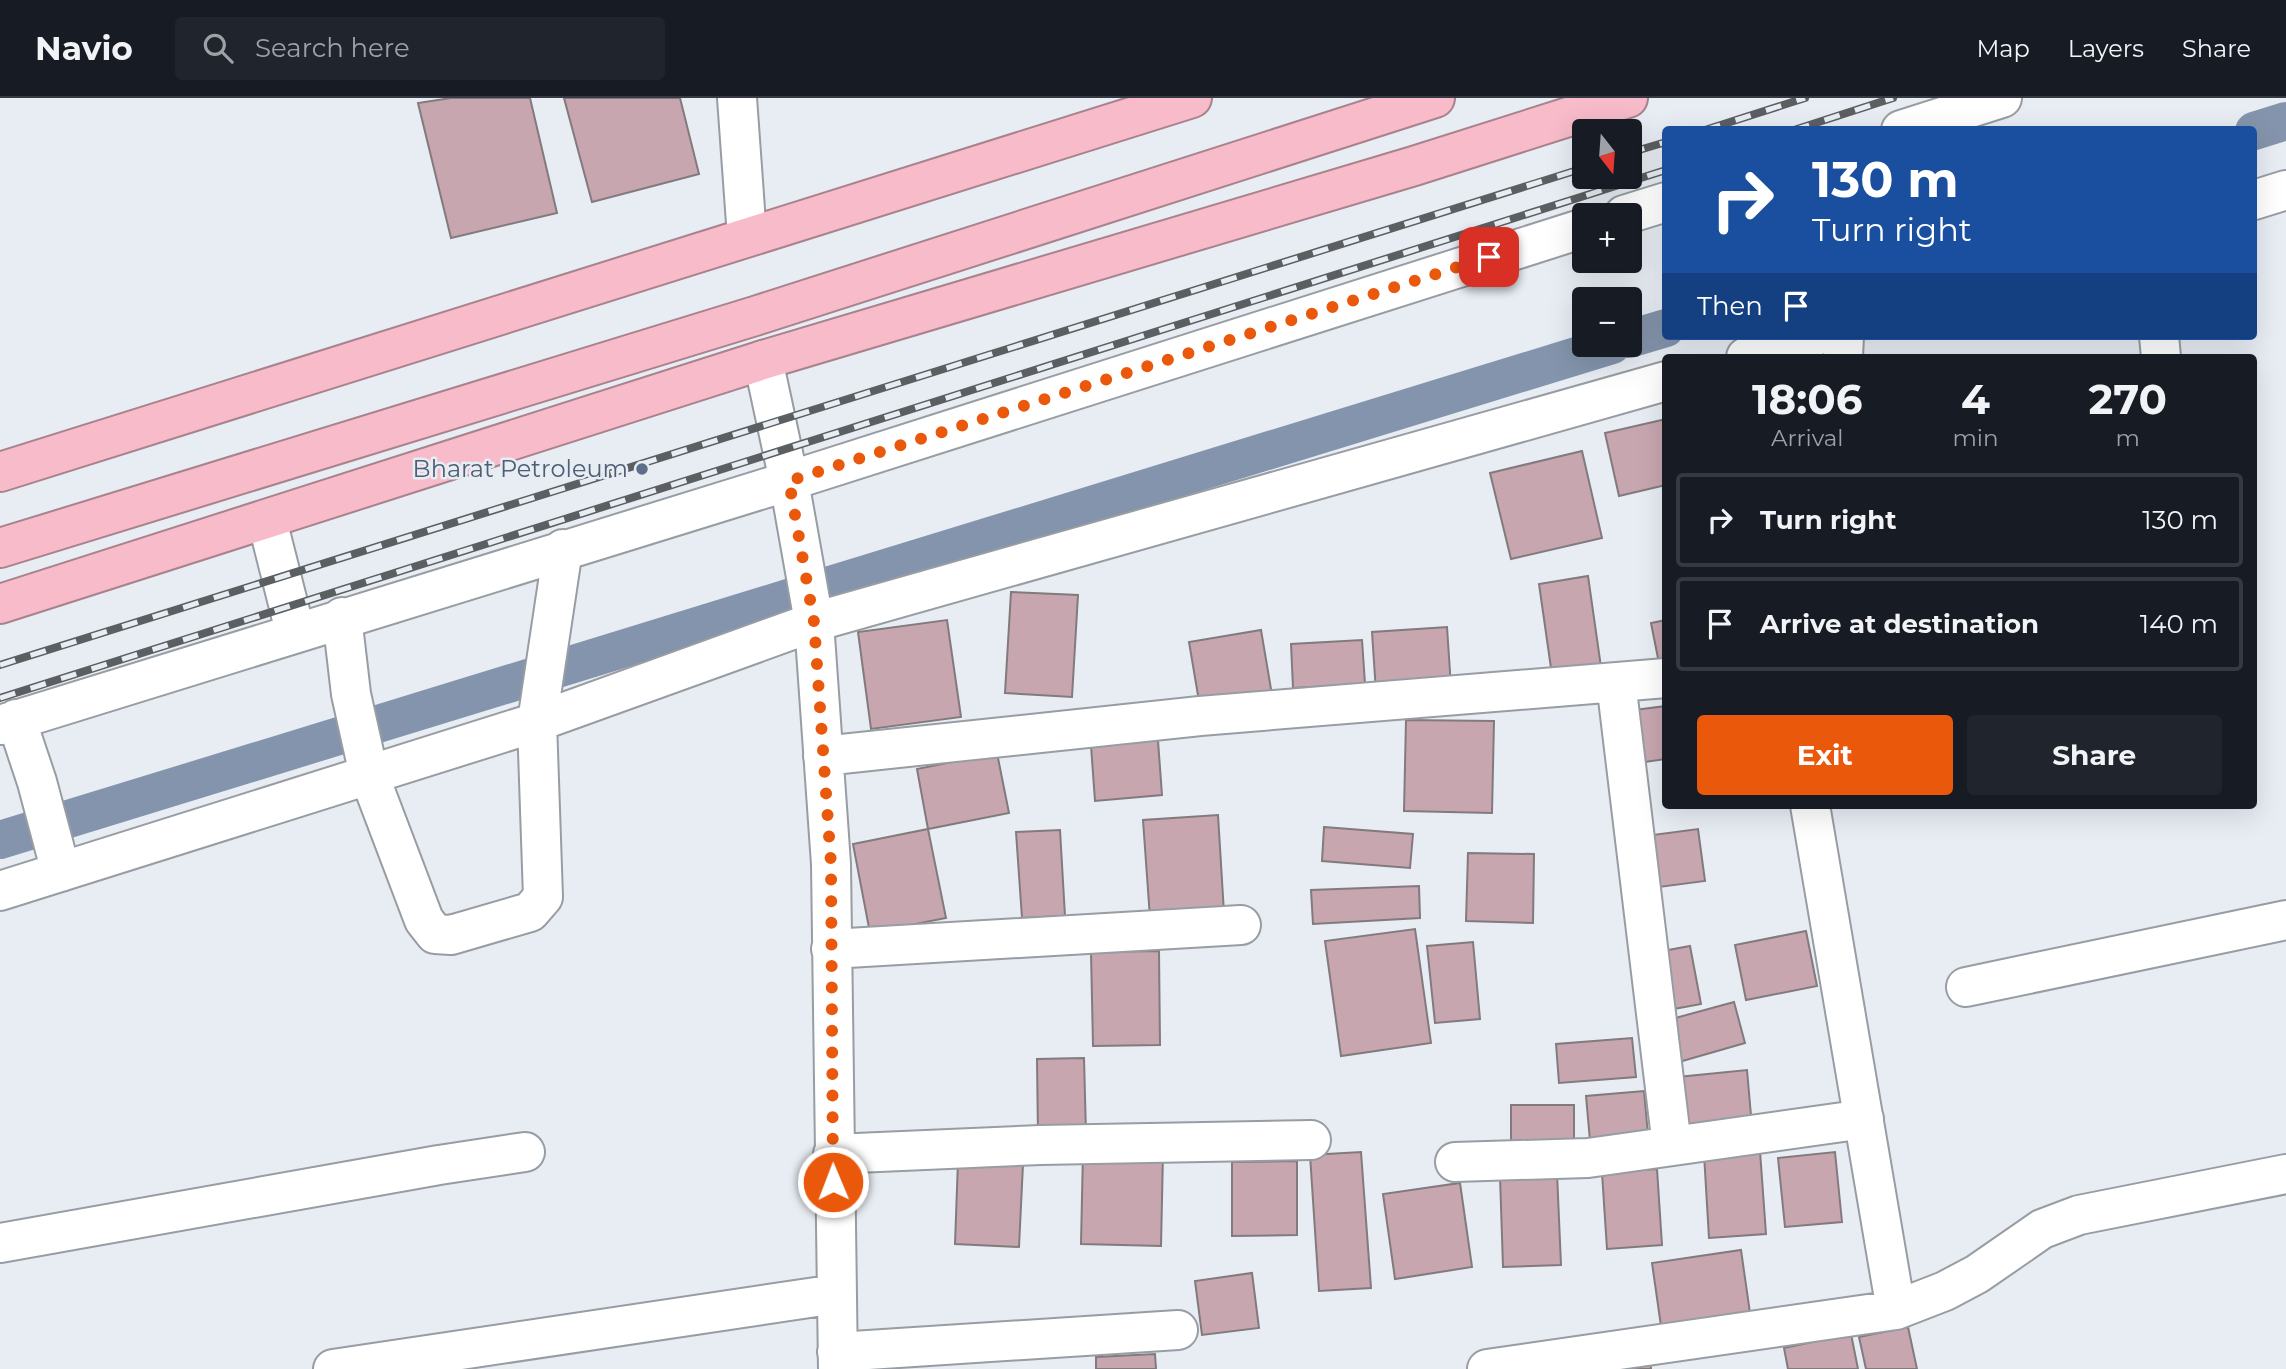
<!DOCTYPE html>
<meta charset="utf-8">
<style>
body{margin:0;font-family:Montserrat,sans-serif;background:#20242c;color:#f1f3f6;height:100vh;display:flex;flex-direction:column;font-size:26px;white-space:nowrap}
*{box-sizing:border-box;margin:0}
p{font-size:23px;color:#9ea1a6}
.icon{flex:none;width:38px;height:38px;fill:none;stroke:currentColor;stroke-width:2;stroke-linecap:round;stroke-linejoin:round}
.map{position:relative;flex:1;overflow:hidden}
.details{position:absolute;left:1662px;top:256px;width:595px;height:455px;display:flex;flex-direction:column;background:#171b24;border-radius:7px;box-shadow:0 7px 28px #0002}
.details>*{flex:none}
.guide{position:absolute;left:1662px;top:28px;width:595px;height:214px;border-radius:7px;box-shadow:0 7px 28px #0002;background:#1a4fa0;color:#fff;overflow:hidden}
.needle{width:46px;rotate:163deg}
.fabs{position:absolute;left:1572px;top:21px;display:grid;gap:14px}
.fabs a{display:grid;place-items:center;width:70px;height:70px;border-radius:7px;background:#171b24;box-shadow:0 7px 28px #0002;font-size:35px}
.pin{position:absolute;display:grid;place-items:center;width:60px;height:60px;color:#fff;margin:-30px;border-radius:14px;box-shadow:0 4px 10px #0006}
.me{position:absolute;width:77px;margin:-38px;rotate:359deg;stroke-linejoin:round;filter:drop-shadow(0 0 5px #0008)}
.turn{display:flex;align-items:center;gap:24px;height:147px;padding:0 35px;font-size:32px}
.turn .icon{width:91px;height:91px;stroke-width:2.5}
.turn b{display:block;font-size:49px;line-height:60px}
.then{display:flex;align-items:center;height:66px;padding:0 35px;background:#0003;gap:14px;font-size:26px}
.eta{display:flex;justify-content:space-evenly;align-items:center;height:119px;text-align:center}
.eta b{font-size:42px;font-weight:700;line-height:49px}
.button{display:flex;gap:14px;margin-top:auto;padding:14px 35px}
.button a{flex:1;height:80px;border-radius:7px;background:#ea580c;color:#fff;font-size:28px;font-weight:700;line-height:80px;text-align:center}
.button a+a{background:#20242c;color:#f1f3f6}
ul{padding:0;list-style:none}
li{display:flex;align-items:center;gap:21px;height:94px;margin:0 14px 10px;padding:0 21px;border:4px solid #363941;border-radius:7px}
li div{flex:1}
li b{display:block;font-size:26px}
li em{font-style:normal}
header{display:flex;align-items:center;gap:42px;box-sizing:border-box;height:98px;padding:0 35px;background:#171b24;border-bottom:2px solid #363941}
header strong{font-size:33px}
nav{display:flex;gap:38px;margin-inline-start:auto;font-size:24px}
.search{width:490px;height:63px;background:#20242c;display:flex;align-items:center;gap:18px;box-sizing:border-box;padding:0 24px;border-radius:7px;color:#9ea1a6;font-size:26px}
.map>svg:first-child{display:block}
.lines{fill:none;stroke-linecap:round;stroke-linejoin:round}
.canal{stroke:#8394ac;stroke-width:38}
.building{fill:#c7a6b0;stroke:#827a7d;stroke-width:2}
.minor-casing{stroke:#979da2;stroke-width:42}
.highway-casing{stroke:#a8828c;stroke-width:42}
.minor{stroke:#fff;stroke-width:38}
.highway{stroke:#f7bbc9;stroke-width:38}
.rail-casing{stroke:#5c5f62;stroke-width:8}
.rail{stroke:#e7edf3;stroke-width:5;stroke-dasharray:16;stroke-linecap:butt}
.route{stroke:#ea580c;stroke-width:12;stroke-dasharray:0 21.6}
.service-dot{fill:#5c6f8a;stroke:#e7edf3;stroke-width:2.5}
.labels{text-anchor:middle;stroke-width:5;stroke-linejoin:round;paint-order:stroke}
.service-label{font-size:24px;fill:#4e5e75;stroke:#e7edf3;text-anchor:end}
</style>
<header>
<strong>Navio</strong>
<div class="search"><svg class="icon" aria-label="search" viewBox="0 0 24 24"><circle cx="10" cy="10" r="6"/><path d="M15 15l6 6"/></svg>Search here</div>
<nav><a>Map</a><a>Layers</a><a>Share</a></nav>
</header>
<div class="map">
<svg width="2286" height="1271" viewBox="0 0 2286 1271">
<rect width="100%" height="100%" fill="#e7edf3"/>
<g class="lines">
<!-- canal -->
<path class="canal" d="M2254,33L2286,23
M1629,241L1666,230
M0,742C537,575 1075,414 1612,247"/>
</g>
<!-- building -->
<path class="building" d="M451,0H530L557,115L451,140L418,5Z
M564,0H680L699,76L592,104Z
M1666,321V387L1619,398L1605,335Z
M1582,353L1602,440L1511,461L1490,375Z
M1588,478L1601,569L1552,577L1539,486Z
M1011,494L1078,497L1072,599L1005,595Z
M947,522L961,619L871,631L858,534Z
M1666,522V569L1660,570L1651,525Z
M1447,529L1451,589L1376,594L1372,534Z
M1261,532L1273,603L1201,615L1189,544Z
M1362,542L1365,586L1293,590L1291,546Z
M1666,608V661L1624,667L1618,614Z
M1406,622L1494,623L1492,715L1404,713Z
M1157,629L1162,697L1095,703L1090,634Z
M997,655L1009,715L928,731L917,671Z
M1218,717L1224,815L1150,820L1143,722Z
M1324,729L1413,736L1410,770L1322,763Z
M928,731L946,820L870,835L853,746Z
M1698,731L1705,783L1644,791L1637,739Z
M1060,732L1065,818L1022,820L1016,734Z
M1468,755L1534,756L1533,825L1466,823Z
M1419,788L1420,820L1313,826L1311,792Z
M1415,831L1431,945L1341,958L1325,843Z
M1806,833L1817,888L1746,902L1735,847Z
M1473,844L1480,921L1435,925L1427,848Z
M1690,848L1701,906L1663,913L1652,855Z
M1159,853L1160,947L1093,948L1091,854Z
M1734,904L1745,945L1679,964L1668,922Z
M1632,940L1636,979L1559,985L1556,946Z
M1084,960L1086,1036L1038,1038L1037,961Z
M1747,972L1752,1029L1674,1037L1668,980Z
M1644,993L1649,1048L1591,1054L1586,998Z
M1511,1007H1574V1054L1511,1053Z
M1083,1053L1163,1055L1161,1148L1081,1146Z
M1760,1053L1766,1136L1709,1140L1704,1056Z
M1361,1054L1371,1190L1319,1193L1310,1057Z
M1835,1054L1842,1124L1785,1129L1778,1060Z
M958,1063L1023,1066L1019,1149L955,1146Z
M1297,1063V1137L1232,1138V1064Z
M1657,1071L1662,1147L1607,1151L1602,1075Z
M1557,1075L1561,1167L1503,1169L1500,1078Z
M1460,1085L1472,1169L1395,1181L1383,1096Z
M1741,1152L1750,1215L1661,1228L1652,1165Z
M1252,1175L1259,1230L1202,1237L1195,1183Z
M1908,1229L1917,1271H1866L1859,1239Z
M1851,1236L1858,1271H1788L1784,1250Z
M1155,1256L1156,1271H1096V1259Z
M1650,1263L1651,1271H1604Z"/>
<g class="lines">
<!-- minor casing -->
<g class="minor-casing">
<path id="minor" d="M737,0L747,139
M1901,32L2002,0
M2254,102L2286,92
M1624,117L1666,104
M2159,238L2161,259
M1746,259L1816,238
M1843,259L1844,238
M763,262L789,383L814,524L831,766L838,1271
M267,422L295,533
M342,519L351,596L369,677L424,822L435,836L451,837L530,814L543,799L537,624L563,451
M1616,584L1672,1048
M16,621L37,684L61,774
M0,627L789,383L1584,130
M823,658L1200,618L1666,580
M1810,707L1896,1212
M0,793L537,624L814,524L1666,283
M831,851L1241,827
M1966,889L2286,822
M833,1056L1040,1047L1311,1042
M1455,1064L1588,1060L1864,1021
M0,1145L439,1067L525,1054
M837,1254L1178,1232
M333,1271L836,1196
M1487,1271L1896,1212L1945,1193L1977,1176L2042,1131L2079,1117L2286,1076"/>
</g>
<!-- highway casing -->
<g class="highway-casing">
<path id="highway" d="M0,374L1192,0
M0,450L755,218L1435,0
M0,506L763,262L1414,68L1628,0"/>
</g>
<!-- minor -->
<use href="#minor" class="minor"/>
<!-- highway -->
<use href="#highway" class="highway"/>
<!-- rail casing -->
<g class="rail-casing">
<path id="rail" d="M1705,32L1805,0
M1794,32L1893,0
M1629,55L1666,44
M0,567L1584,70
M0,600L1666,72"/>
</g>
<!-- rail -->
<use href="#rail" class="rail"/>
</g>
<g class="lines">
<!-- route -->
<path class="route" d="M833,1084L831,766L814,524L789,383L1489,159"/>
</g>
<!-- markers -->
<circle class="service-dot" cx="642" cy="371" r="7"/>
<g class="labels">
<!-- service labels -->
<g class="service-label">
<text x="628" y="379">Bharat Petroleum</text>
</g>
</g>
</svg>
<div class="fabs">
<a><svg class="needle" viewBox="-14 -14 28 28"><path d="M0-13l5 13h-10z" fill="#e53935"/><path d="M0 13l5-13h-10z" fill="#9ea1a6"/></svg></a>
<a>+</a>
<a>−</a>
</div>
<div class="pin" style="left:1489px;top:159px;background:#d93025"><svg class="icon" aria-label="arrive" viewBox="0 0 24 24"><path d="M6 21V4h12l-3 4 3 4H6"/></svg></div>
<svg class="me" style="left:833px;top:1084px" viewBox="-20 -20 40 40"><circle r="17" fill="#ea580c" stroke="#fff" stroke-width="3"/><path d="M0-11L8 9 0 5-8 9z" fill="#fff"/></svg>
<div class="guide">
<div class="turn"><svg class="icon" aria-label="right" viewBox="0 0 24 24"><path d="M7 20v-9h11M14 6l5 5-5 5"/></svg><div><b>130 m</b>Turn right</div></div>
<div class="then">Then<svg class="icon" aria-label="arrive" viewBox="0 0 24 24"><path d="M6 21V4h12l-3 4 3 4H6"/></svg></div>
</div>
<section class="details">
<div class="eta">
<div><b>18:06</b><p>Arrival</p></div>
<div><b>4</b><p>min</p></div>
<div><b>270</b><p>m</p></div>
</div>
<ul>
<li><svg class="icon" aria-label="right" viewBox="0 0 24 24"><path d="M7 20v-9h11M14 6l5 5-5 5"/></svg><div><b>Turn right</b></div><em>130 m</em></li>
<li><svg class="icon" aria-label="arrive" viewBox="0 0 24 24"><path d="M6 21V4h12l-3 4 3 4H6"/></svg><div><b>Arrive at destination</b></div><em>140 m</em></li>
</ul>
<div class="button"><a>Exit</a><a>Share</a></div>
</section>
</div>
